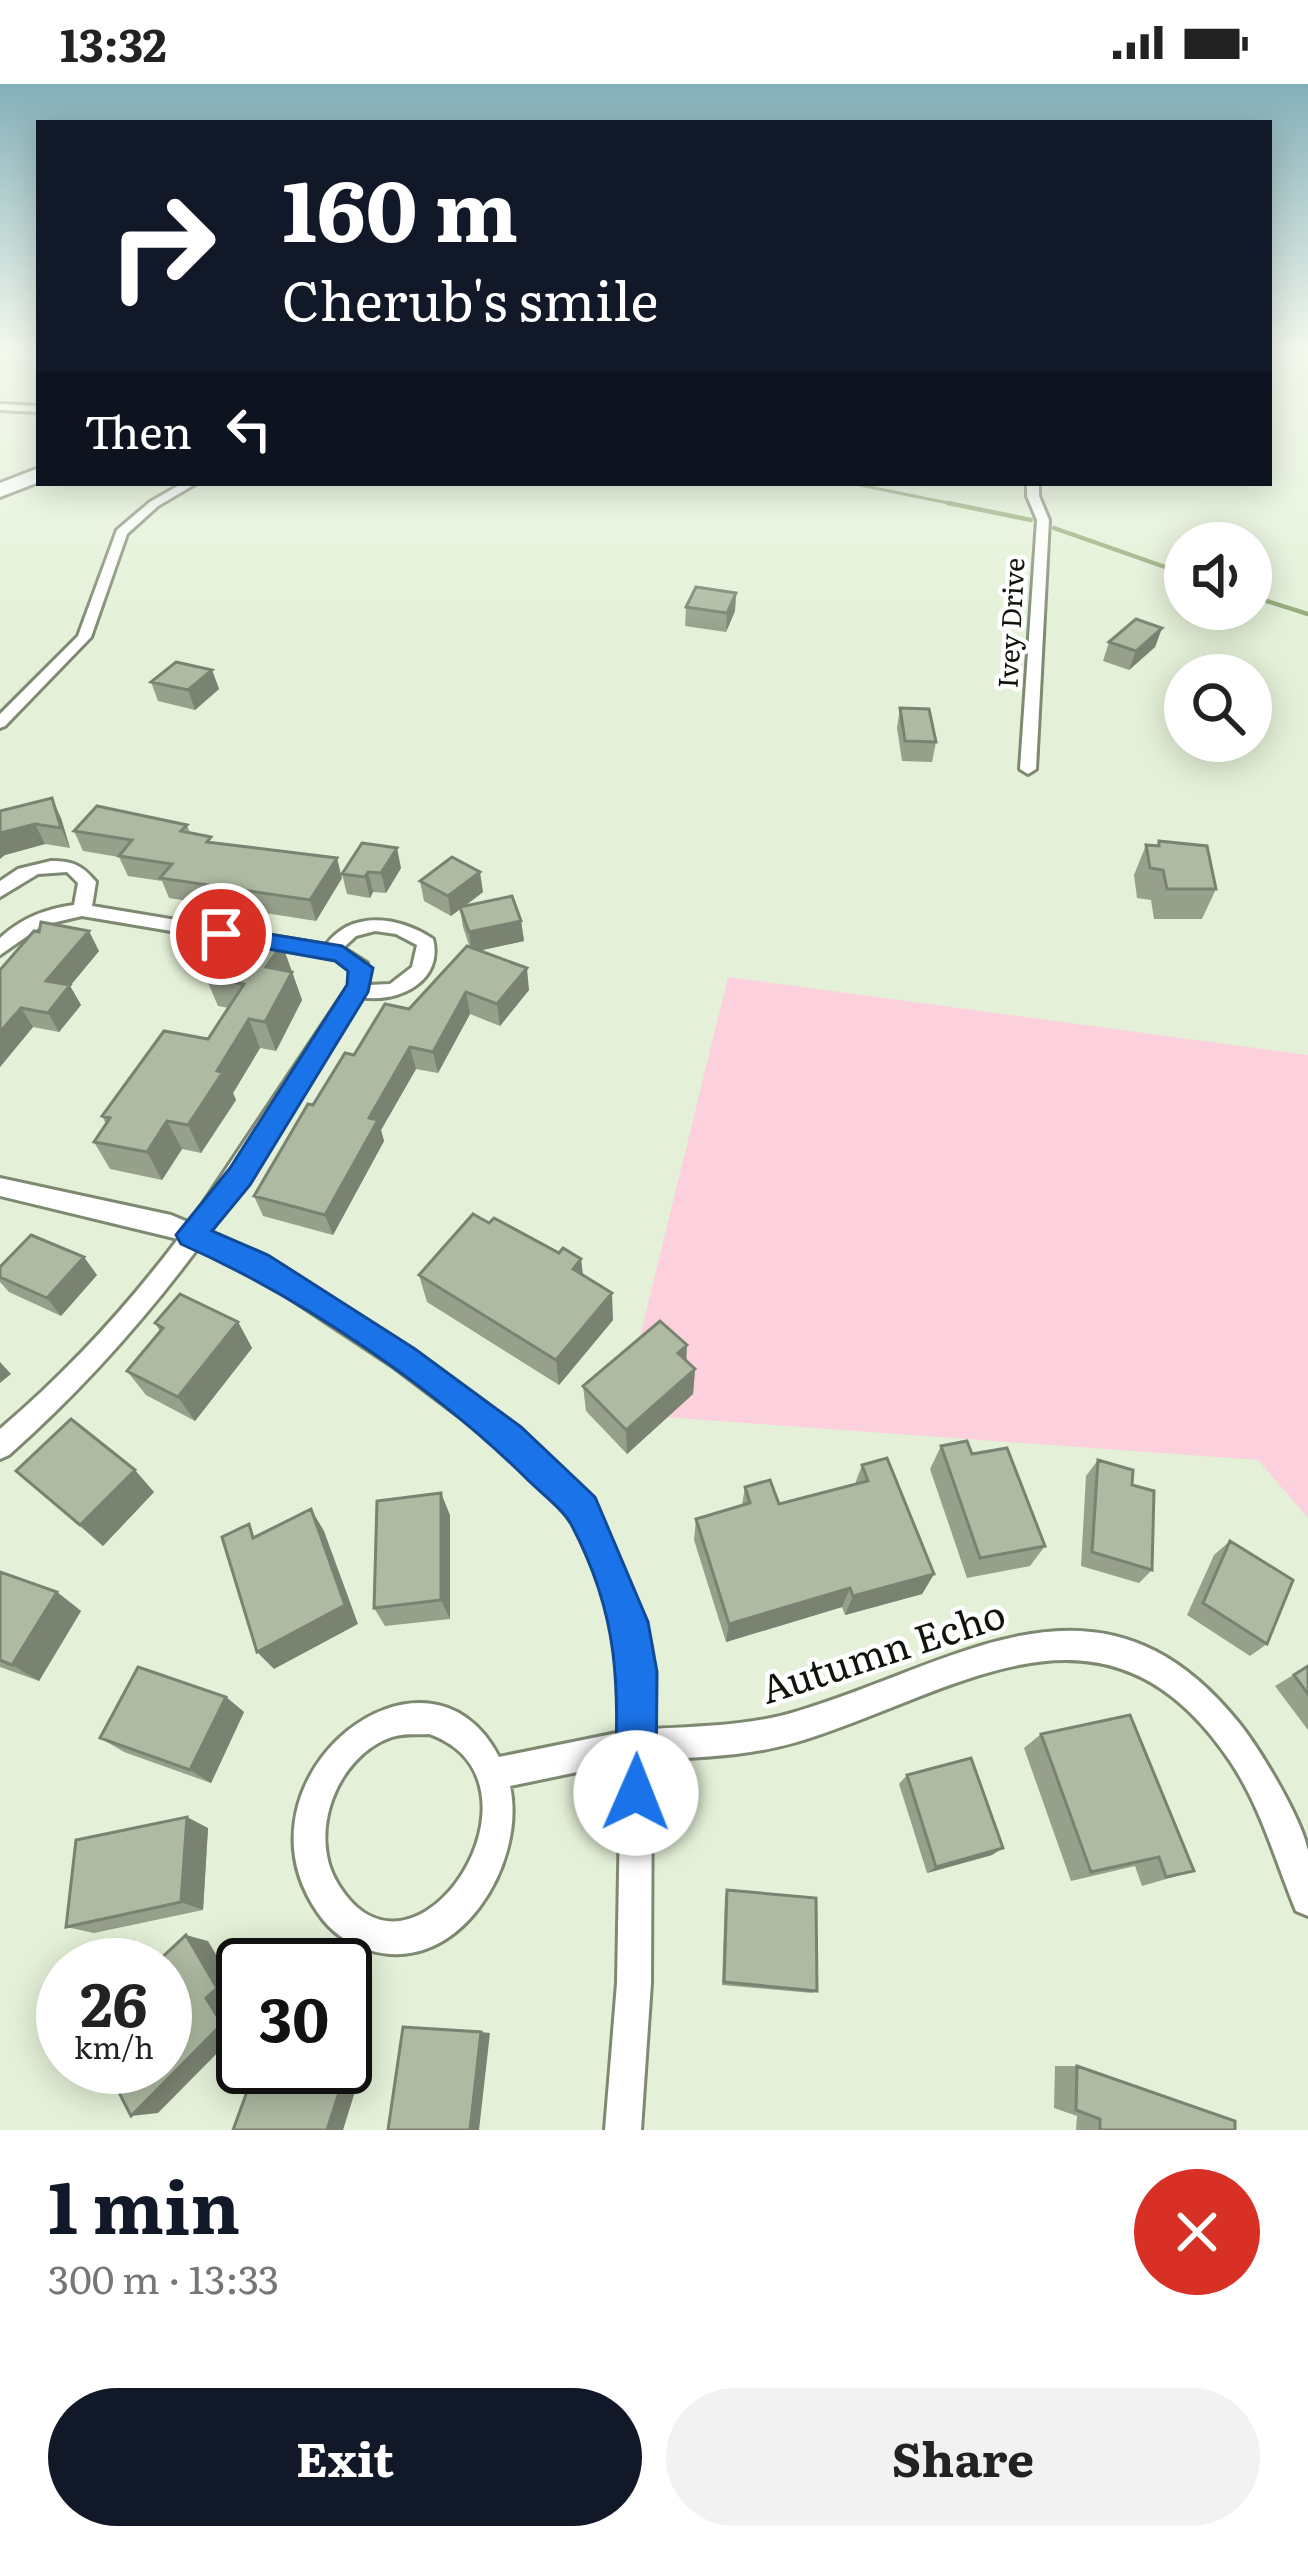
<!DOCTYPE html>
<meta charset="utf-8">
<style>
body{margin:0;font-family:Literata,serif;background:#f2f2f2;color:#222;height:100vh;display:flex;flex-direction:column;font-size:45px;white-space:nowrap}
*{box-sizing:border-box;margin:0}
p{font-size:39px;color:#767676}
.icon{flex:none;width:66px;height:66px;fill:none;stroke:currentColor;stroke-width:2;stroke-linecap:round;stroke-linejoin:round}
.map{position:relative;height:2046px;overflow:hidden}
.side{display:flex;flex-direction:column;background:#fff;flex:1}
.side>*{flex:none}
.banner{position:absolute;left:36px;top:36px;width:1236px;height:366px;border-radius:0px;box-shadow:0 6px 30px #0003;background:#111827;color:#fff;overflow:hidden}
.tools{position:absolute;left:1164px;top:438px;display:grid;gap:24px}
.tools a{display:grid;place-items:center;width:108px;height:108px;border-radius:50%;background:#fff;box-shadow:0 6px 30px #0003;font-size:60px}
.speed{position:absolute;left:36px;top:1854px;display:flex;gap:24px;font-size:60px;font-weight:700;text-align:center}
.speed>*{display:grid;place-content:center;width:156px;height:156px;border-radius:50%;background:#fff;box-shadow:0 6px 30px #0003;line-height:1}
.speed small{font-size:30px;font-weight:400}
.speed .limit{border:6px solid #111;border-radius:18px;background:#fff;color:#111}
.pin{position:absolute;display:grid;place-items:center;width:102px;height:102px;color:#fff;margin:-51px;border:6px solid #fff;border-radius:50%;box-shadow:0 3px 12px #0007}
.me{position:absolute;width:132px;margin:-66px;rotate:1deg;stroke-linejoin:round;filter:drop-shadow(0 0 9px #0008)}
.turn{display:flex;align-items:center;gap:42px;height:252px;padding:0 48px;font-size:54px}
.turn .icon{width:156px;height:156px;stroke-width:2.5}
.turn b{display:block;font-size:84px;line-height:102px}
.then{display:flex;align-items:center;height:114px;padding:0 48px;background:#0003;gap:24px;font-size:45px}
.round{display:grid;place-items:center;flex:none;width:126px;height:126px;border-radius:63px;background:#f2f2f2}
.summary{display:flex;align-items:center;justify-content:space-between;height:204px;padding:0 48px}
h1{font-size:72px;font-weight:700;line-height:90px;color:#111827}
.action{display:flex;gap:24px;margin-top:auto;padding:24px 48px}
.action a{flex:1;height:138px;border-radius:72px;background:#111827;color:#fff;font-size:48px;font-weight:700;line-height:138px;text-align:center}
.action a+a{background:#f2f2f2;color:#222}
.status{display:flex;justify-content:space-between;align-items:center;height:84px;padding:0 60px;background:#fff;direction:ltr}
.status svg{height:33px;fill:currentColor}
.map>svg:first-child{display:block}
.green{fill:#fcd1dd}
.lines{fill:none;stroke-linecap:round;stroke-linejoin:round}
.stream-far1{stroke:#8fa773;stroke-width:3}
.stream{stroke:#8fa773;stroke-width:4.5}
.minor-casing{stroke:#7e8972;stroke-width:6}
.motorway-casing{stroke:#7e8972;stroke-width:6}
.minor{fill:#fff;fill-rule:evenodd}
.motorway{fill:#fff;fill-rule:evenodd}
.wall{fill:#96a08b}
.shaded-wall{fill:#7a8271}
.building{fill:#aebaa2;stroke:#7a8271;stroke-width:3}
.route{fill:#1a73e8;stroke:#114b97;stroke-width:3}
.labels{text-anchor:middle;stroke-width:9;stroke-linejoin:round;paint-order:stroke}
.far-street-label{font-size:27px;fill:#10140c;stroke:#fff}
.near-street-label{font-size:39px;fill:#10140c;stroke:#fff}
</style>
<div class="status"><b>13:32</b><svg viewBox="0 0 49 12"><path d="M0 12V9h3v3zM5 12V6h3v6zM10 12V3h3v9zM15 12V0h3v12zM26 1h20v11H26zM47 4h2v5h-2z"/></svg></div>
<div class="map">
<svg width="1308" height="2046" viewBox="0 0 1308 2046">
<rect width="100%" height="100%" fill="#e4f1d8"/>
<!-- green -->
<path class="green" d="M728,893L1308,971V1434L1258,1376L621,1330Z"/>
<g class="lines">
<!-- stream-far1 -->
<path class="stream-far1" d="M850,399L963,422"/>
<!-- stream -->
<path class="stream" d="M948,419L1031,436
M1054,444L1185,490
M1251,512L1308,530"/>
<!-- minor casing -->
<g class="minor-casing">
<path id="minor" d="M0,320L39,322V328L0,326Z
M183,399H197L158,422L127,450L91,553L5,642L0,644V630L78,552L117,446L150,418Z
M1027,399H1039V412L1049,436L1036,685L1028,690L1020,685L1037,436L1027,412Z
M51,777C73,777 82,781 96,798L92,822L326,861C352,825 400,833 433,855C444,897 398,920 361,913L210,1148L265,1173L412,1267L518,1345L593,1416L643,1538L653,1588V1645C702,1642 750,1642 798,1627C959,1579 1101,1467 1239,1639C1260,1665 1302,1735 1308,1767C1308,1787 1308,1811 1308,1832L1296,1827C1275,1776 1261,1723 1230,1677C1104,1491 956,1610 797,1658C749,1672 702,1673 652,1676L651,1899L641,2046H605L617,1899L621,1679L510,1702C527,1779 458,1894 369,1866C348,1860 330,1847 318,1829C224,1694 427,1533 499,1673L622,1648L623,1588L615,1538L573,1435L500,1363L394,1283L249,1187L198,1164C141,1240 80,1308 9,1371L0,1375V1345C67,1288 125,1225 178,1155L0,1112V1094L171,1131L190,1139L349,901L350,886L337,875L82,832L43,841L0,871V854C22,834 45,825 74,821L78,799L67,788L38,790L0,813V797L18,785ZM375,847L396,850L417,861L412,883L390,900L369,901L367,879L343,864L356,852ZM429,1650C562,1697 415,1926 338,1800C307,1751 336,1672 392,1653C404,1649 417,1651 429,1650Z"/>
</g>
<!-- motorway casing -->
<g class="motorway-casing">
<path id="motorway" d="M39,384V398L0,413V399Z"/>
</g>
<!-- minor -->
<use href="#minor" class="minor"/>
<!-- motorway -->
<use href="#motorway" class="motorway"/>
</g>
<!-- wall -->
<path class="wall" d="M736,509L735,527L726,548L685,542L686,523Z
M1162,544L1155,563L1129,586L1103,577L1109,558Z
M212,586L219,605L195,626L158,617L151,598Z
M900,624L936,658L932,678L902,677L897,644Z
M0,727L61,734L70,764L45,760L5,771Z
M187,741L190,749L214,759L342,794L316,837L169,814L162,797L128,792L119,773L83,767L74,747Z
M1159,757L1216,805L1202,835H1154L1151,816L1137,814L1134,791L1146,761L1156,762Z
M401,784L386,809L373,808L370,814L347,810L342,790Z
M420,797L483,808L465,822L521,837L524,857L479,867L529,906L500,942L470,930L438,989L416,985L381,1046L384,1057L333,1151L263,1132L254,1112L313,1021L354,971L409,925L470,864L463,843L460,825L451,832L424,817Z
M282,860L302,916L276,967L260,964L233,1009L236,1016L201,1069L182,1065L162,1096L110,1085L94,1058L106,1040L102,1032L208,955L229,924L218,922L206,894Z
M99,867L70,902L81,921L59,948L33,943L0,983V886Z
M489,1139L559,1169L581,1175L583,1192L613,1236L559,1301L427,1218L419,1191Z
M0,1183L97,1191L61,1232L9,1208L0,1198Z
M238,1238L252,1264L195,1337L146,1311L127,1287L160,1247L155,1239Z
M686,1277L695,1285L693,1310L627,1370L586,1327L583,1302Z
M941,1362L972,1370L1045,1462L1030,1482L967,1494L930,1385Z
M1098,1376L1132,1401L1152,1486L1139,1499L1081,1482L1086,1392Z
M862,1381L934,1490L922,1510L845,1531L842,1523L726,1558L694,1456L696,1435L742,1421L745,1403L779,1420L855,1400Z
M16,1387L154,1408L103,1462Z
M450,1431V1535L385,1542L374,1524Z
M1230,1457L1267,1560L1250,1572L1187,1531L1214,1471Z
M0,1488L57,1508L81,1527L39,1597L0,1583Z
M1308,1582V1646L1275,1602Z
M226,1613L244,1628L211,1699L124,1668L100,1654Z
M1041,1650L1194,1787L1142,1802L1135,1782L1071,1797L1024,1664Z
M907,1691L992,1771L927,1789L899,1700Z
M208,1744L203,1826L94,1849L66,1843Z
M727,1806L817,1907L812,1909L722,1901L725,1812Z
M1055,1982H1077L1235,2046H1076L1077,2032L1054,2024Z"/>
<!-- shaded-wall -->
<path class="shaded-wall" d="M736,509L735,527L726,548L727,529Z
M1162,544L1155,563L1129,586L1136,567Z
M212,586L219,605L195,626L188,606Z
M52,714L61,734L70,764L61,744Z
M35,740L45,760L5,771L0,775V749Z
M397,764L401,784L386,809L381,789Z
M337,774L342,794L316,837L310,816Z
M368,788L373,808L370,814L365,793Z
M480,788L483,808L451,832L448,812Z
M521,837L524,857L472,868L469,848Z
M89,847L99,867L70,902L81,921L59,948L48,929L46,897Z
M282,860L302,916L276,967L265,938L266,883Z
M527,884L529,906L500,942L497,920Z
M466,908L470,930L438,989L433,968Z
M21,924L33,943L0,983V948Z
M249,935L260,964L233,1009L236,1016L201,1069L188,1041L217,987Z
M410,963L416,985L381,1046L384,1057L333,1151L325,1131L369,1034Z
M167,1037L182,1065L162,1096L147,1068Z
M84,1173L97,1191L61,1232L47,1214Z
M581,1175L584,1202L573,1185Z
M612,1209L613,1236L559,1301L556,1276Z
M238,1238L252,1264L195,1337L178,1313Z
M687,1261L686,1286L678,1269Z
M0,1278L11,1290L0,1299Z
M695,1285L693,1310L627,1370L626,1346Z
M135,1386L154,1408L103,1462L80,1441Z
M441,1409L450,1431V1535L441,1516Z
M311,1425L324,1447L358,1540L274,1585L257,1568Z
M934,1490L922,1510L845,1531L853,1512Z
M850,1504L842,1523L726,1558L729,1540Z
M57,1508L81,1527L39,1597L12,1581Z
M226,1613L244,1628L211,1699L190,1686Z
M187,1733L208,1744L203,1826L181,1818Z
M1003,1764L992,1771L927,1789L936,1783Z
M186,1851L208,1857L238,1907L229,1917L243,1943L158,2029L131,2032L206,1914Z
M481,1948L490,1949L479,2046H470Z
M345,1955L369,1963L343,2046H327Z"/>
<!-- building -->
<path class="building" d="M696,503L736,509L727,529L686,523Z
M1136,535L1162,544L1136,567L1109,558Z
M176,578L212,586L188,606L151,598Z
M900,624L929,625L936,658L905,657Z
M52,714L61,744L35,740L0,749V727Z
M97,722L187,741L181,747L211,753L207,758L337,774L310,816L160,794L172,780L119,772L132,756L74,747Z
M1159,757L1207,762L1216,805H1167L1163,786L1150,784L1146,761L1159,762Z
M362,759L397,764L381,789L368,788L365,793L342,790Z
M452,773L480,788L448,812L420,797Z
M512,812L521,837L469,848L460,823Z
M41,838L89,847L46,897L70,901L48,929L21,924L0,948V886L34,847L39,848Z
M236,852L282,860L266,883L292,888L265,938L249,935L217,987L223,988L188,1041L167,1037L147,1068L94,1058L110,1034L102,1032L164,947L208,955L244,900L206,894Z
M467,862L527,884L497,920L466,908L433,968L410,963L369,1034L378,1036L325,1131L254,1112L308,1020L313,1021L345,969L354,971L385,920L409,925Z
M473,1130L489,1139L494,1134L559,1169L563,1164L581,1175L573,1185L612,1209L556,1276L419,1191Z
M31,1151L84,1173L47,1214L0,1193V1183Z
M180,1210L238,1238L178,1313L127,1287L163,1244L155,1239Z
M660,1237L687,1261L678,1269L695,1285L626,1346L583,1302Z
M71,1335L135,1386L80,1441L16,1387Z
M967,1357L972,1370L1007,1364L1045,1462L980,1474L941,1362Z
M887,1374L934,1490L853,1512L850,1504L729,1540L696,1435L750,1419L745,1403L770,1396L779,1420L868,1397L862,1381Z
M1098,1376L1133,1386L1132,1401L1154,1407L1152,1486L1092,1468Z
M441,1409V1516L374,1524L377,1417Z
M311,1425L345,1521L257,1568L222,1453L249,1440L253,1454Z
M1230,1457L1293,1496L1267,1560L1203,1519Z
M0,1488L57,1508L12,1581L0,1576Z
M1308,1582V1610L1294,1591Z
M138,1583L226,1613L190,1686L100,1654Z
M1130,1631L1194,1787L1166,1793L1159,1773L1091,1788L1041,1650Z
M971,1674L1003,1764L936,1783L907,1691Z
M187,1733L181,1818L66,1843L76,1756Z
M727,1806L816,1814L817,1907L724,1898Z
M186,1851L217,1904L206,1914L222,1940L131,2032L106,1983H165V1881H154Z
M403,1943L481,1948L470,2046H388Z
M345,1959L354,1962L327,2046H233L256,1983H345Z
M1077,1982L1235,2037V2046H1100V2035L1076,2026Z"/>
<!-- sky -->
<linearGradient id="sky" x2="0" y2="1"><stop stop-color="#84afb9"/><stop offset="0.48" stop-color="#f3f9ed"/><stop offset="1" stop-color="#f3f9ed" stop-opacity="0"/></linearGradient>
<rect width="1308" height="552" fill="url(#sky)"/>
<!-- route -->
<path class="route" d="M221,842L342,862L373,884L368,908L250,1101L212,1147L268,1171L415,1265L521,1343L595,1413L648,1538L657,1588L656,1709L650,1724L636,1730L621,1724L615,1709C618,1606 622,1537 572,1442C563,1425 542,1410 528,1396C434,1303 301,1213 181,1160L176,1151L230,1084L347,901L348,887L335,877L213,855L209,850Z"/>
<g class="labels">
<!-- far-street labels -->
<g class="far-street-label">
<text transform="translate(1012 539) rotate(-87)" y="9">Ivey Drive</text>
</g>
<!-- near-street labels -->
<g class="near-street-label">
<text transform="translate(883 1568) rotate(-18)" y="14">Autumn Echo</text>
</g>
</g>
</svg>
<div class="tools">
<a><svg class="icon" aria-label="sound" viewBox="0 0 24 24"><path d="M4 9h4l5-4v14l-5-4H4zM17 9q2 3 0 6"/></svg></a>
<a><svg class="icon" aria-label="search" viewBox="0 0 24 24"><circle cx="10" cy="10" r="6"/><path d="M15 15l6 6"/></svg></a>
</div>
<div class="speed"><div>26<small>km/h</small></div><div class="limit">30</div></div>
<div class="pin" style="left:221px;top:850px;background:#d93025"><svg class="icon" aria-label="arrive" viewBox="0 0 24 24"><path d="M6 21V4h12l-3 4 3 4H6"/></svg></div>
<svg class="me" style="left:636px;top:1709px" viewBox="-20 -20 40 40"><circle r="19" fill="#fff"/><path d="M0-13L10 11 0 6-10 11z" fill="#1a73e8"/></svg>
<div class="banner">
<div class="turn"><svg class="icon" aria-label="right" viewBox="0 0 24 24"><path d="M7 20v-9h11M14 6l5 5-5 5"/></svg><div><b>160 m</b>Cherub's smile</div></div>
<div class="then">Then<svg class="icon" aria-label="left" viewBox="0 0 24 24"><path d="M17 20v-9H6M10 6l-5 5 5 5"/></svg></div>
</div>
</div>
<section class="side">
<div class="summary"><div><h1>1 min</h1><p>300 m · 13:33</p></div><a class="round" style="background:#d93025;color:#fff"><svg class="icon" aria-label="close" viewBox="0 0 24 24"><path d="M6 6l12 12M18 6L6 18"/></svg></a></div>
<div class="action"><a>Exit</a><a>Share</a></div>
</section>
